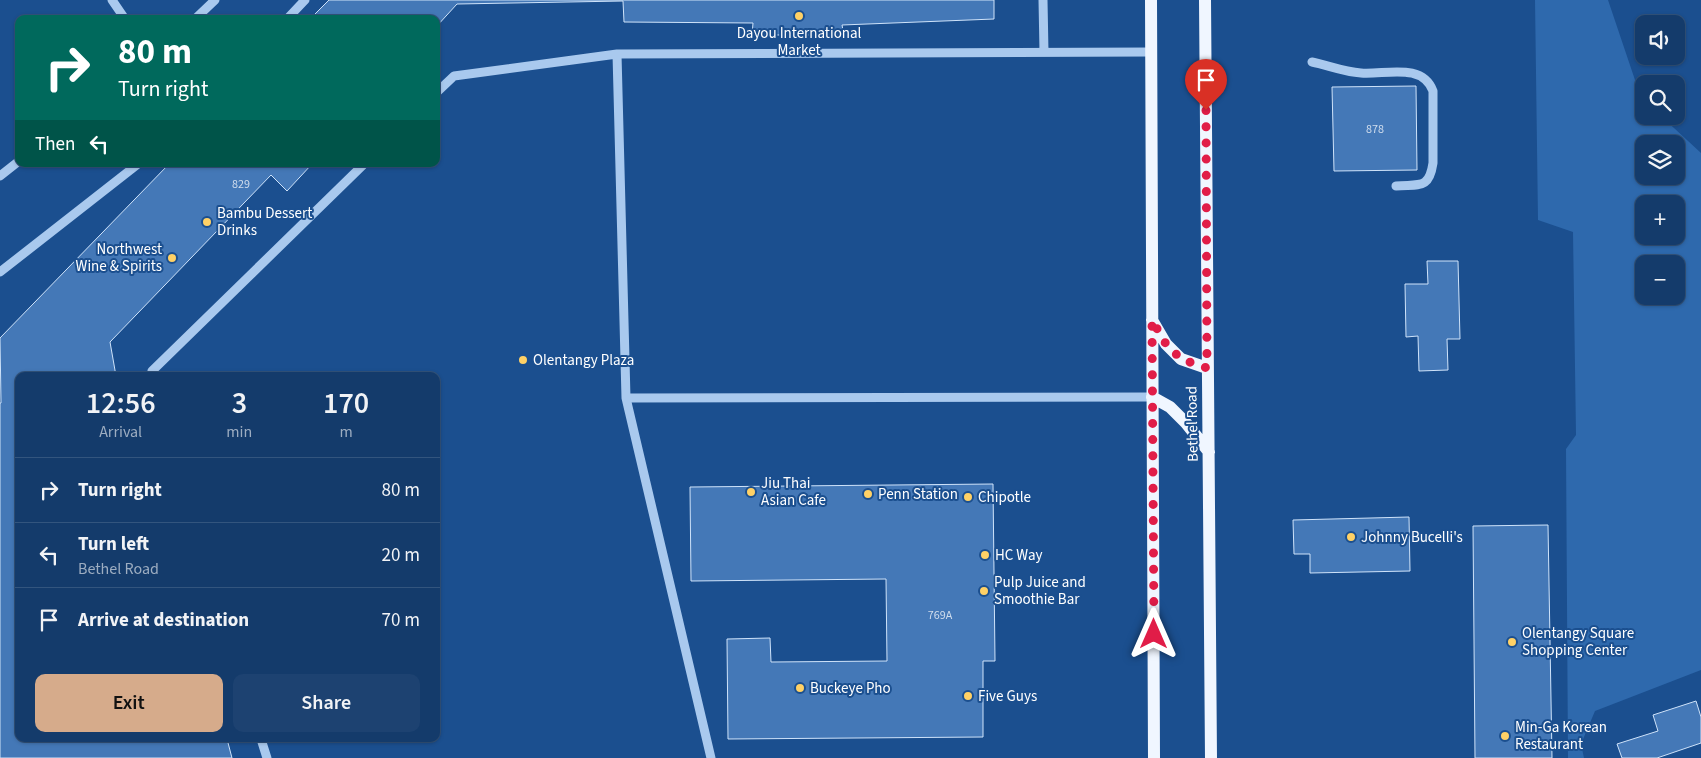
<!DOCTYPE html>
<meta charset="utf-8">
<style>
body{margin:0;font-family:"Source Sans 3",sans-serif;background:#1d4271;color:#f1f3f6;height:100vh;display:flex;flex-direction:column;font-size:19px;white-space:nowrap}
*{box-sizing:border-box;margin:0}
p{font-size:16px;color:#9dadc1}
.icon{flex:none;width:28px;height:28px;fill:none;stroke:currentColor;stroke-width:2;stroke-linecap:round;stroke-linejoin:round}
.map{position:relative;flex:1;overflow:hidden}
.side{position:absolute;left:15px;top:372px;width:425px;height:370px;display:flex;flex-direction:column;background:#143b6b;border-radius:10px;box-shadow:0 1px 4px #0004,0 0 0 1px #33557e}
.side>*{flex:none}
.banner{position:absolute;left:15px;top:15px;width:425px;height:152px;border-radius:10px;box-shadow:0 1px 4px #0004,0 0 0 1px #33557e;background:#00695c;color:#fff;overflow:hidden}
.tools{position:absolute;left:1635px;top:15px;display:grid;gap:10px}
.tools a{display:grid;place-items:center;width:50px;height:50px;border-radius:10px;background:#143b6b;box-shadow:0 1px 4px #0004,0 0 0 1px #33557e;font-size:25px}
.pin{position:absolute;display:grid;place-items:center;width:42px;height:42px;color:#fff;margin:-51px -21px;border-radius:50% 50% 50% 0;rotate:-45deg;box-shadow:0 0 5px #0007}
.pin .icon{rotate:45deg}
.me{position:absolute;width:55px;margin:-28px;rotate:0deg;stroke-linejoin:round;filter:drop-shadow(0 0 4px #0008)}
.turn{display:flex;align-items:center;gap:18px;height:105px;padding:0 20px;font-size:22px}
.turn .icon{width:65px;height:65px;stroke-width:2.5}
.turn b{display:block;font-size:35px;line-height:42px}
.then{display:flex;align-items:center;height:48px;padding:0 20px;background:#0003;gap:10px;font-size:19px}
.eta{display:flex;justify-content:space-evenly;align-items:center;height:85px;text-align:center}
.eta b{font-size:30px;font-weight:600;line-height:35px}
.button{display:flex;gap:10px;margin-top:auto;padding:10px 20px}
.button a{flex:1;height:58px;border-radius:10px;background:#d6ab8b;color:#111;font-size:20px;font-weight:600;line-height:58px;text-align:center}
.button a+a{background:#1d4271;color:#f1f3f6}
ul{padding:0;list-style:none}
li{display:flex;align-items:center;gap:15px;height:65px;padding:0 20px;border-top:1px solid #33557e}
li div{flex:1}
li b{display:block;font-size:19px}
li em{font-style:normal}
.map>svg:first-child{display:block}
.green{fill:#2e69ad;fill-rule:evenodd}
.building{fill:#4478b7;stroke:#cfe3fa}
.lines{fill:none;stroke-linecap:round;stroke-linejoin:round}
.minor{stroke:#a9c9ee;stroke-width:9}
.major{stroke:#f0f6ff;stroke-width:12}
.route{stroke:#e11d48;stroke-width:9;stroke-dasharray:0 16.2}
.poi-dot{fill:#ffd166;stroke:#1b4f8f;stroke-width:2}
.labels{text-anchor:middle;stroke-width:4;stroke-linejoin:round;paint-order:stroke}
.number-label{font-size:12px;fill:#d0dded}
.poi-label{font-size:15px;fill:#fff;stroke:#1b4f8f;text-anchor:start}
.street-label{font-size:15px;fill:#fff;stroke:#1b4f8f}
</style>
<div class="map">
<svg width="1701" height="758" viewBox="0 0 1701 758">
<rect width="100%" height="100%" fill="#1b4f8f"/>
<!-- green -->
<path class="green" d="M1535,0H1608L1635,80L1644,93V116H1661L1701,153V670L1595,711L1581,744L1584,758H1568L1566,449L1576,435L1573,232L1538,220ZM1644,144H1676V176H1644ZM1644,204H1676V236H1644ZM1644,264H1676V296H1644Z"/>
<!-- building -->
<path class="building" d="M329,0H994V19L842,25L844,35H752L753,23L624,22L623,1L457,4L436,27V19H310Z
M1416,86L1417,170L1334,171L1332,87Z
M169,164H312L287,191L271,175L110,342L116,376H19V739H227L232,758H0V403H1L0,338Z
M1427,261H1458L1460,339H1447L1448,370L1419,371L1418,336L1406,337L1405,284H1428Z
M993,484L995,661H983V737L728,739L727,639L770,638L771,662L887,661L886,579L691,581L690,487Z
M1409,517L1410,571L1310,573V554H1294L1293,520Z
M1548,525L1552,758H1475L1473,526Z
M1696,701L1701,717V743L1657,758H1622L1617,744L1658,731L1653,715Z"/>
<g class="lines">
<!-- minor -->
<path class="minor" d="M112,0L125,19
M1043,0L1044,52
M195,19L215,0
M287,19L305,0
M617,54L1151,52
M1312,62C1327,65 1344,72 1361,73C1385,75 1422,62 1433,91V163C1429,190 1419,184 1396,186
M436,93L454,76L617,54L626,398L711,758
M0,176L19,161
M0,272L138,164
M154,376L152,371L364,164
M626,398L1152,397
M261,739L267,758"/>
<!-- major -->
<path class="major" d="M1151,0L1154,758
M1205,0L1211,758
M1152,320L1166,344L1181,359L1207,368
M1152,397L1170,407L1186,423L1209,452"/>
</g>
<g class="lines">
<!-- route -->
<path class="route" d="M1154,634L1152,320L1166,344L1181,359L1207,368L1206,110"/>
</g>
<!-- markers -->
<g class="poi-dot">
<circle cx="799" cy="16" r="5"/>
<circle cx="207" cy="222" r="5"/>
<circle cx="172" cy="258" r="5"/>
<circle cx="523" cy="360" r="5"/>
<circle cx="751" cy="492" r="5"/>
<circle cx="868" cy="494" r="5"/>
<circle cx="968" cy="497" r="5"/>
<circle cx="1351" cy="537" r="5"/>
<circle cx="985" cy="555" r="5"/>
<circle cx="984" cy="591" r="5"/>
<circle cx="1512" cy="642" r="5"/>
<circle cx="800" cy="688" r="5"/>
<circle cx="968" cy="696" r="5"/>
<circle cx="1505" cy="736" r="5"/>
</g>
<g class="labels">
<!-- number labels -->
<g class="number-label">
<text x="1375" y="133">878</text>
<text x="241" y="188">829</text>
<text x="940" y="619">769A</text>
</g>
<!-- poi labels -->
<g class="poi-label">
<text x="799" y="38" text-anchor="middle">Dayou International<tspan x="799" dy="17">Market</tspan></text>
<text x="217" y="218">Bambu Dessert<tspan x="217" dy="17">Drinks</tspan></text>
<text x="162" y="254" text-anchor="end">Northwest<tspan x="162" dy="17">Wine &amp; Spirits</tspan></text>
<text x="533" y="365">Olentangy Plaza</text>
<text x="761" y="488">Jiu Thai<tspan x="761" dy="17">Asian Cafe</tspan></text>
<text x="878" y="499">Penn Station</text>
<text x="978" y="502">Chipotle</text>
<text x="1361" y="542">Johnny Bucelli's</text>
<text x="995" y="560">HC Way</text>
<text x="994" y="587">Pulp Juice and<tspan x="994" dy="17">Smoothie Bar</tspan></text>
<text x="1522" y="638">Olentangy Square<tspan x="1522" dy="17">Shopping Center</tspan></text>
<text x="810" y="693">Buckeye Pho</text>
<text x="978" y="701">Five Guys</text>
<text x="1515" y="732">Min-Ga Korean<tspan x="1515" dy="17">Restaurant</tspan></text>
</g>
<!-- street labels -->
<g class="street-label">
<text transform="translate(1192 424) rotate(-91)" y="5">Bethel Road</text>
</g>
</g>
</svg>
<div class="tools">
<a><svg class="icon" aria-label="sound" viewBox="0 0 24 24"><path d="M4 9h4l5-4v14l-5-4H4zM17 9q2 3 0 6"/></svg></a>
<a><svg class="icon" aria-label="search" viewBox="0 0 24 24"><circle cx="10" cy="10" r="6"/><path d="M15 15l6 6"/></svg></a>
<a><svg class="icon" aria-label="layers" viewBox="0 0 24 24"><path d="M12 4l9 5-9 5-9-5zM3 14l9 5 9-5"/></svg></a>
<a>+</a>
<a>−</a>
</div>
<div class="pin" style="left:1206px;top:110px;background:#d93025"><svg class="icon" aria-label="arrive" viewBox="0 0 24 24"><path d="M6 21V4h12l-3 4 3 4H6"/></svg></div>
<svg class="me" style="left:1154px;top:634px" viewBox="-20 -20 40 40"><path d="M0-17L14 15 0 8-14 15z" fill="#e11d48" stroke="#fff" stroke-width="4"/></svg>
<div class="banner">
<div class="turn"><svg class="icon" aria-label="right" viewBox="0 0 24 24"><path d="M7 20v-9h11M14 6l5 5-5 5"/></svg><div><b>80 m</b>Turn right</div></div>
<div class="then">Then<svg class="icon" aria-label="left" viewBox="0 0 24 24"><path d="M17 20v-9H6M10 6l-5 5 5 5"/></svg></div>
</div>
<section class="side">
<div class="eta">
<div><b>12:56</b><p>Arrival</p></div>
<div><b>3</b><p>min</p></div>
<div><b>170</b><p>m</p></div>
</div>
<ul>
<li><svg class="icon" aria-label="right" viewBox="0 0 24 24"><path d="M7 20v-9h11M14 6l5 5-5 5"/></svg><div><b>Turn right</b></div><em>80 m</em></li>
<li><svg class="icon" aria-label="left" viewBox="0 0 24 24"><path d="M17 20v-9H6M10 6l-5 5 5 5"/></svg><div><b>Turn left</b><p>Bethel Road</p></div><em>20 m</em></li>
<li><svg class="icon" aria-label="arrive" viewBox="0 0 24 24"><path d="M6 21V4h12l-3 4 3 4H6"/></svg><div><b>Arrive at destination</b></div><em>70 m</em></li>
</ul>
<div class="button"><a>Exit</a><a>Share</a></div>
</section>
</div>
